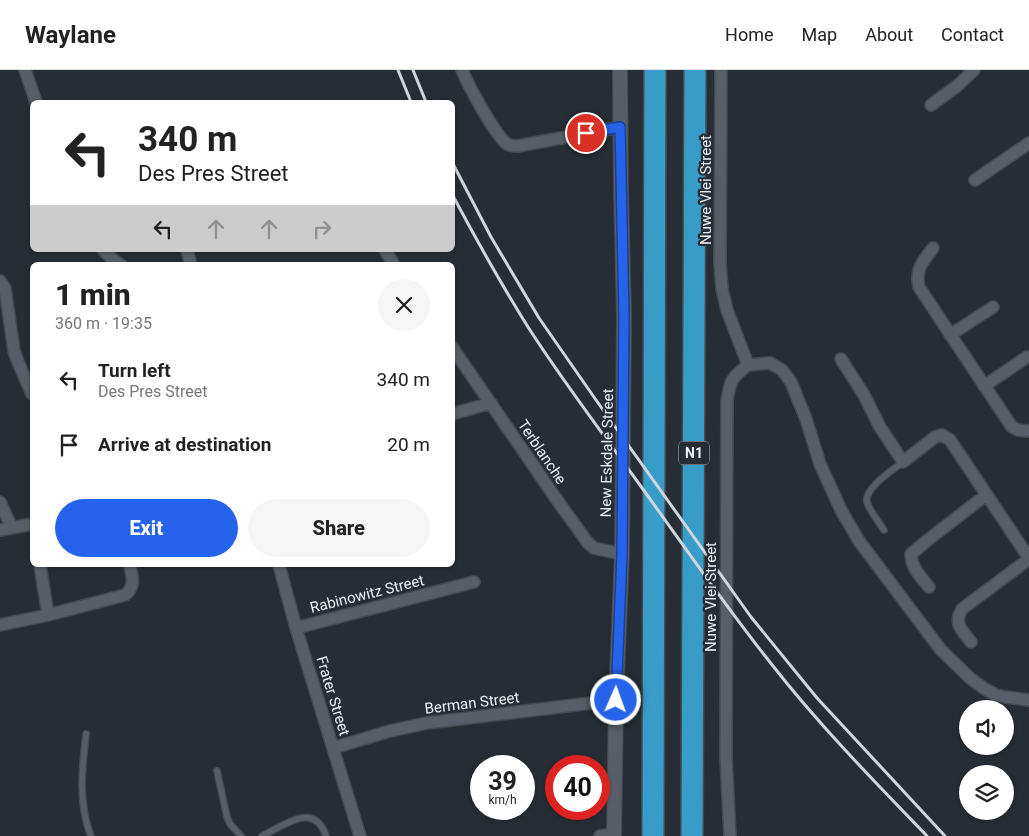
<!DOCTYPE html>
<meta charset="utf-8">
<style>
body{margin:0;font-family:Roboto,sans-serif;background:#f6f6f6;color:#222;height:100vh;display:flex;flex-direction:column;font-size:19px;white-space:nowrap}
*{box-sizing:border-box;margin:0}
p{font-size:16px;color:#767676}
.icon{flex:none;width:28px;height:28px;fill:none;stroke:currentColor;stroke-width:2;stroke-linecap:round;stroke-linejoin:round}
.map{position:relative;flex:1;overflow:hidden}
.drawer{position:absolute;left:30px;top:192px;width:425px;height:305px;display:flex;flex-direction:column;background:#fff;border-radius:8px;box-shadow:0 1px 4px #0004}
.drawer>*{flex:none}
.guide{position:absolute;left:30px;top:30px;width:425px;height:152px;border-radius:8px;box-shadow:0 1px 4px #0004;background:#fff;color:#222;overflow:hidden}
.fabs{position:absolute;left:959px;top:630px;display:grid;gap:10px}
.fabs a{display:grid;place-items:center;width:55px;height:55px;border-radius:50%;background:#fff;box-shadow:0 1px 4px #0004;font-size:25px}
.speed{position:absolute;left:470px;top:685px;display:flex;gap:10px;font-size:25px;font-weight:700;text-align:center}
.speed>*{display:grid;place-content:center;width:65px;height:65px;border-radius:50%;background:#fff;box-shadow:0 1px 4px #0004;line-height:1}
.speed small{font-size:12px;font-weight:400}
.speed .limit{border:8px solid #d22;background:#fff;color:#111}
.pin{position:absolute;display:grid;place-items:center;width:42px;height:42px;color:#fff;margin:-21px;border:2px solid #fff;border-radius:50%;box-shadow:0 1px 5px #0007}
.me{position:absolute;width:55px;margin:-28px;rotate:2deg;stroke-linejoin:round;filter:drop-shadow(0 0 4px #0008)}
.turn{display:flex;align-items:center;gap:18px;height:105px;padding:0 25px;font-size:22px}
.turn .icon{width:65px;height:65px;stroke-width:2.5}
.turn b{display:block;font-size:35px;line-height:42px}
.lanes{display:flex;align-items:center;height:48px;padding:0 25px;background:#0003;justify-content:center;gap:25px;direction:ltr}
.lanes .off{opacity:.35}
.round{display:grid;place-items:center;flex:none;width:52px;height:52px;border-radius:26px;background:#f6f6f6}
.headline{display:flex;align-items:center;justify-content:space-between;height:85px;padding:0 25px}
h1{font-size:30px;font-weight:800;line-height:38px}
.cta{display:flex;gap:10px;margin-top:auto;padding:10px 25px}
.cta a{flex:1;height:58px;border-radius:30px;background:#2563eb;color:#fff;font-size:20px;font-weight:800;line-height:58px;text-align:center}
.cta a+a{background:#f6f6f6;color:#222}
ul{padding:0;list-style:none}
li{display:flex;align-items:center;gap:15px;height:65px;padding:0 25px}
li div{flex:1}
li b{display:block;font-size:19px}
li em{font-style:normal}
header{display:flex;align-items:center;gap:30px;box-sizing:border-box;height:70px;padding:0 25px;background:#fff;border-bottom:1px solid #e0e0e0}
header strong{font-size:24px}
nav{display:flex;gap:28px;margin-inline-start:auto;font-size:18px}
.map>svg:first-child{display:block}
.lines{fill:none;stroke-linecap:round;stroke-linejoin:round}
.service-casing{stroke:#454a50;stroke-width:8}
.minor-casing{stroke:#454a50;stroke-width:14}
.tertiary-casing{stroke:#454a50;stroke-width:16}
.motorway-casing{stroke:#454a50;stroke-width:24}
.service{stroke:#575e67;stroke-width:5.5}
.minor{stroke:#575e67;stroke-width:11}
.tertiary{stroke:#575e67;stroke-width:14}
.motorway{stroke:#379cc7;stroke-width:21}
.rail{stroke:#d0d5db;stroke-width:3}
.route-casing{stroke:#184099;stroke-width:12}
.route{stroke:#2563eb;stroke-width:9}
.labels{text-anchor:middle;stroke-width:4.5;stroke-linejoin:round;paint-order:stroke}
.shield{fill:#272d35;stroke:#b1b6bc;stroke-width:1}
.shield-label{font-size:14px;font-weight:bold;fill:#ecf0f6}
.street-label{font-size:15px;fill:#ecf0f6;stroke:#272d35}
</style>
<header>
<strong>Waylane</strong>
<nav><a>Home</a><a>Map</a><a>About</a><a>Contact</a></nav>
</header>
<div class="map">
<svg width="1029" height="766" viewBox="0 0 1029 766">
<rect width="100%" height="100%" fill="#272d35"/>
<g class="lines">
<!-- service casing -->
<g class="service-casing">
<path id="service" d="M884,460C879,452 869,440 867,432C864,418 893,400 903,392
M86,664C82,698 78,734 91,766
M217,701L227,747L230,754L241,766
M262,766C283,756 314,730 326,766"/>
</g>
<!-- minor casing -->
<g class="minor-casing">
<path id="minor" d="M25,0L36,32
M462,0C468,15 495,65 507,74C511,76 514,76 518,76L620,57
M721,0L720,193L722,219L727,240L748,295C731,308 730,311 727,331L726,687L730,766
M931,35L957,16L974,0
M975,110L1029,73
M933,178C923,192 915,198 919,217L962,282L1012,357L1018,360L1029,361
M103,180L115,191L121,195
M187,180L191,195
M385,180L394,195
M0,211L5,218L14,281L18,292L32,324
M950,265L993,237
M452,277L557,430L588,473L594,478L622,484
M841,289L864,325L880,357L903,392L935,367L942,365L950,370L1029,488
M748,295L770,293L782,300L791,312L806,349L820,394L841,440L859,471L941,580L971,609L985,619L996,625L1005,627L1029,630
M984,316L1027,287
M452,344L491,333
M0,432L12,458
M0,460L32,454
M40,495L48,545
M279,495L296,558L360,766
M929,517C921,507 911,498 911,484L929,469L986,425
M0,555L48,545L125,525C136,516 132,507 130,495
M296,558L474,512
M971,572C962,560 953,554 962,539L1029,489
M333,678L390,661L427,653L616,630
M600,766L614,764"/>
</g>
<!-- tertiary casing -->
<g class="tertiary-casing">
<path id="tertiary" d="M614,766L616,630L622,484L624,246L621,120L620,0"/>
</g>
<!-- motorway casing -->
<g class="motorway-casing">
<path id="motorway" d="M653,766L655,0
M692,766L695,0"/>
</g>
<!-- service -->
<use href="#service" class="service"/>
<!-- minor -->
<use href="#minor" class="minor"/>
<!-- tertiary -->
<use href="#tertiary" class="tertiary"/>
<!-- motorway -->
<use href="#motorway" class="motorway"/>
<!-- rail -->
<path class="rail" d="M398,0L411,32
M413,0L426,32
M452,92L491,167L539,248L596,330L751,547L817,628L945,766
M452,124C476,169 501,214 528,257C562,310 600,360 637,411C682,473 725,536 773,596C820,656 874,711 927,766"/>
</g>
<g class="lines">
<!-- route casing -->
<g class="route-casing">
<path id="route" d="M586,63L620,57L624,246L622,484L616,630"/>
</g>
<!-- route -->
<use href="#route" class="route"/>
</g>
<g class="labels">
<!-- shield labels -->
<rect class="shield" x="679" y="371.5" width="30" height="23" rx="4"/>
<g class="shield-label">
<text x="694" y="388">N1</text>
</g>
<!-- street labels -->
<g class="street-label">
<text transform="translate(706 120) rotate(-90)" y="5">Nuwe Vlei Street</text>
<text transform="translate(542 382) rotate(56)" y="5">Terblanche</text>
<text transform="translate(607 383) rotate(-89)" y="5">New Eskdale Street</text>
<text transform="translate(367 524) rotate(-14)" y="5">Rabinowitz Street</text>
<text transform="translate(711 527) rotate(-90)" y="5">Nuwe Vlei Street</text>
<text transform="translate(333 626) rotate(73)" y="5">Frater Street</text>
<text transform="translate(472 633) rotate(-7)" y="5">Berman Street</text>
</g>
</g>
</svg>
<div class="fabs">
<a><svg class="icon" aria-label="sound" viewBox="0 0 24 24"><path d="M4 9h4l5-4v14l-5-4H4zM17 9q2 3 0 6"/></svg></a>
<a><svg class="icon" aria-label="layers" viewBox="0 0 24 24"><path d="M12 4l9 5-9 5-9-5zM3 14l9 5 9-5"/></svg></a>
</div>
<div class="speed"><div>39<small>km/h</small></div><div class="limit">40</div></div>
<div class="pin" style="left:586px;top:63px;background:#d93025"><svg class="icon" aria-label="arrive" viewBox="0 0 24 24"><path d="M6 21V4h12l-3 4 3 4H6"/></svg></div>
<svg class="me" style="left:616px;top:630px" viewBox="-20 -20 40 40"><circle r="17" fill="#2563eb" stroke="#fff" stroke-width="3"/><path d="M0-11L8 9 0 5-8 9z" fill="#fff"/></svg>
<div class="guide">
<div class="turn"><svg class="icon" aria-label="left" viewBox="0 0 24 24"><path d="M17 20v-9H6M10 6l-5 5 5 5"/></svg><div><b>340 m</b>Des Pres Street</div></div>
<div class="lanes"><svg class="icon" aria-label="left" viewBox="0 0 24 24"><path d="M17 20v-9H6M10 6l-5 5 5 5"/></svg><svg class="icon off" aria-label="ahead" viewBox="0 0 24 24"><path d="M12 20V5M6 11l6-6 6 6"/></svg><svg class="icon off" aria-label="ahead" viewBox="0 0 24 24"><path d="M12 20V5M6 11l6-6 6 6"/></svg><svg class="icon off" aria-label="right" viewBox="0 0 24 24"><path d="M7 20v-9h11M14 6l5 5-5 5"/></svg></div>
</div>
<section class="drawer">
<div class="headline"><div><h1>1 min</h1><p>360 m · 19:35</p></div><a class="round"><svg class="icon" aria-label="close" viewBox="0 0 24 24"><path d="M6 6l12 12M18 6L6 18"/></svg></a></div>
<ul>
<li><svg class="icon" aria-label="left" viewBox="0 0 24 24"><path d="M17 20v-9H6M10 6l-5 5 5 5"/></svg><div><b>Turn left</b><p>Des Pres Street</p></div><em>340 m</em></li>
<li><svg class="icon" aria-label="arrive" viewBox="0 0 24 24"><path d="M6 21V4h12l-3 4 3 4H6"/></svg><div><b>Arrive at destination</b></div><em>20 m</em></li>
</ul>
<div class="cta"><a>Exit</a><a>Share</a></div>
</section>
</div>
